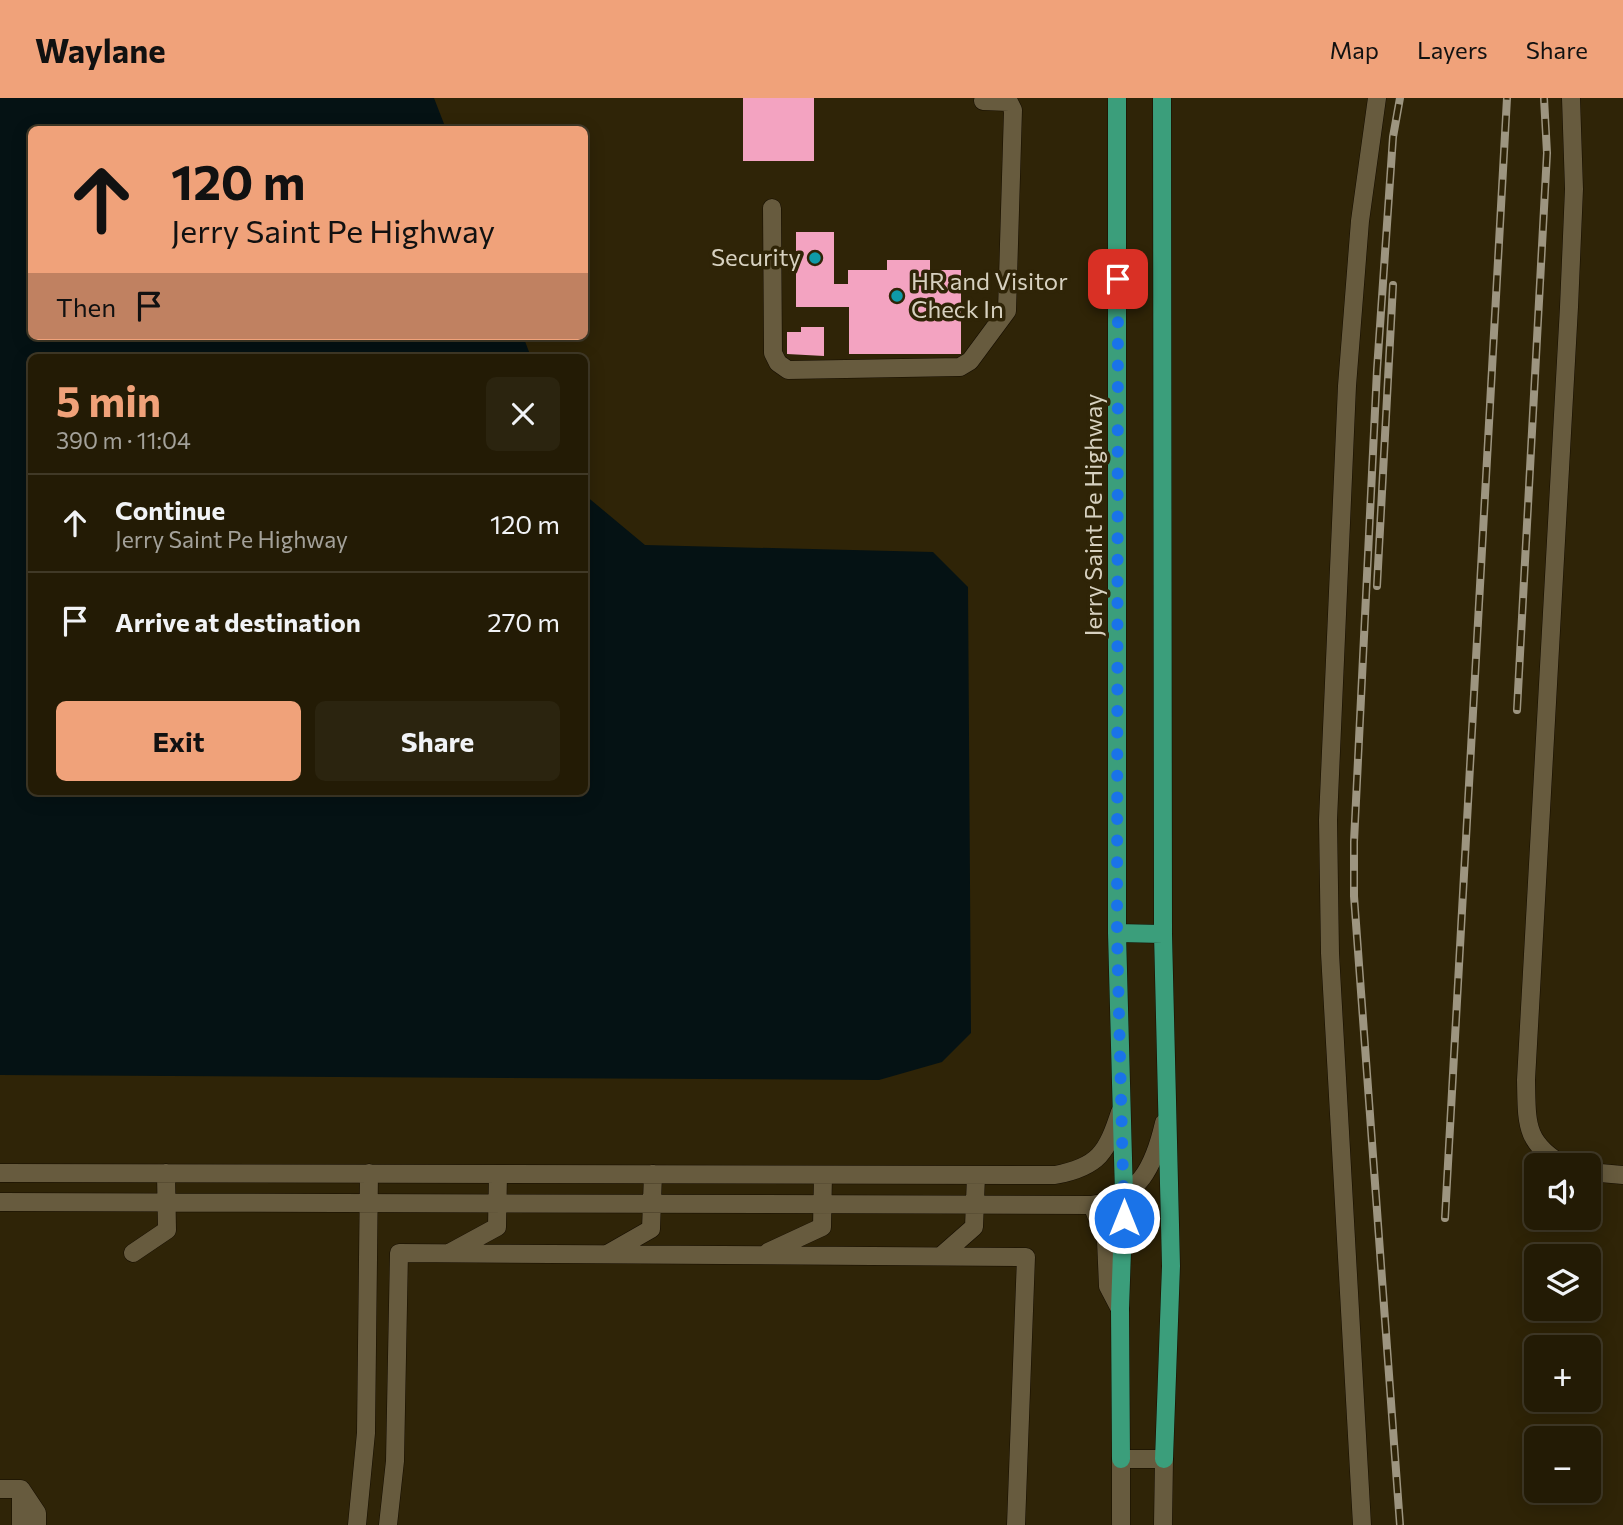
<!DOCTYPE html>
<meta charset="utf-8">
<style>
body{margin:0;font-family:Commissioner,sans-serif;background:#2b240f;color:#f1f3f6;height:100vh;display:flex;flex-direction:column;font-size:26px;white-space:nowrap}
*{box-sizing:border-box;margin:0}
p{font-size:23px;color:#a3a19a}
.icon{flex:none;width:38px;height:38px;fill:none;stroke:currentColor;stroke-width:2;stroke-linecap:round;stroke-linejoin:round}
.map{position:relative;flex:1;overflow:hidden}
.panel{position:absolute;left:28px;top:256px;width:560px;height:441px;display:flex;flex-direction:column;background:#231b05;border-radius:10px;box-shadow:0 4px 18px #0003,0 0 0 2px #403927}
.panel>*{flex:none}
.banner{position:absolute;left:28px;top:28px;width:560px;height:214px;border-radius:10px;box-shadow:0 4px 18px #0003,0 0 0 2px #403927;background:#f0a27a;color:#111;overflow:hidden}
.buttons{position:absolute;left:1524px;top:1055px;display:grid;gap:14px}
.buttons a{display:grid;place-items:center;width:77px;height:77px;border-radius:10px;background:#231b05;box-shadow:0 4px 18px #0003,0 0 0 2px #403927;font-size:35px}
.pin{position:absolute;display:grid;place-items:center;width:60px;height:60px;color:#fff;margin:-30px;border-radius:14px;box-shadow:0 4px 10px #0006}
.me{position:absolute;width:77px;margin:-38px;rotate:0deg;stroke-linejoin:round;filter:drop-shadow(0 0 5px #0008)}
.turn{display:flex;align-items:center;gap:24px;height:147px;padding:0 28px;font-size:32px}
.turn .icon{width:91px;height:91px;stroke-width:2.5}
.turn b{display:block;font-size:49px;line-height:60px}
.then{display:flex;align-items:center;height:66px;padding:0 28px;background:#0003;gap:14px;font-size:26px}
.round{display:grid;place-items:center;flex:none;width:74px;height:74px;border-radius:10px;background:#2b240f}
.summary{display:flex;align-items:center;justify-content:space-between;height:119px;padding:0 28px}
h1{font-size:42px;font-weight:700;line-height:52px;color:#f0a27a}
.cta{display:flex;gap:14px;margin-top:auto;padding:14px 28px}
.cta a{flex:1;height:80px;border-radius:10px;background:#f0a27a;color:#111;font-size:28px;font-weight:700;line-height:80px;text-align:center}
.cta a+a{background:#2b240f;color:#f1f3f6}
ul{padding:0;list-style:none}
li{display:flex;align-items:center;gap:21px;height:98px;padding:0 28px;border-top:2px solid #403927}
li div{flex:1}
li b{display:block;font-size:26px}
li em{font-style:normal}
header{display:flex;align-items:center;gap:42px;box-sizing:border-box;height:98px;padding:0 35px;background:#f0a27a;color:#111}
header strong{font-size:33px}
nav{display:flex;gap:38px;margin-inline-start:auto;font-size:24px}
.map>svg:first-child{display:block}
.water{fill:#051214}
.building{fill:#f3a3c1}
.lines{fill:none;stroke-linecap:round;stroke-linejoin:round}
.minor-casing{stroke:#150d00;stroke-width:19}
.major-casing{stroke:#150d00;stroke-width:19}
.minor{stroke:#675b3e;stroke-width:18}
.major{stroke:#3b9e7b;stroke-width:18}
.rail-casing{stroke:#9d9580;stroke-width:8}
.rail{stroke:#2f2407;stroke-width:5;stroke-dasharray:16;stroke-linecap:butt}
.route{stroke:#1a73e8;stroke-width:12;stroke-dasharray:0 21.6}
.culture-dot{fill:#0f9aa8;stroke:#2f2407;stroke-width:2.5}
.labels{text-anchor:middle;stroke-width:7;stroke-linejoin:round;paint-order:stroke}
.poi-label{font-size:24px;fill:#d7d1c0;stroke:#2f2407;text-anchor:end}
.street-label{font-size:24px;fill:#d7d1c0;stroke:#2f2407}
</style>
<header>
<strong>Waylane</strong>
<nav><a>Map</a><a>Layers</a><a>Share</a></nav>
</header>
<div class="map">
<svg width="1623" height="1427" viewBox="0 0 1623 1427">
<rect width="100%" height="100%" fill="#2f2407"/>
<!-- water -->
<path class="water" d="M0,0H434L446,31L32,32V238H523L531,259H32V693H584L585,397L645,447L933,454L968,489L971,935L942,964L879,982L0,977Z"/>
<!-- building -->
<path class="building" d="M743,0H814V63H743Z
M796,134H834V186H848V172H887V162H930V172H961V256H849V209H796Z
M801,229H824V258L787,256V234H801Z"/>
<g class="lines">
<!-- minor casing -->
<g class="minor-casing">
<path id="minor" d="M772,110L773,255L778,265L788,272L960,269L970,263L1007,213L1013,12L1009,4L983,3
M1565,1068C1524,1045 1527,1025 1526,982L1569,209L1574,91L1571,0
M1589,1074L1623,1077
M0,1075L1055,1077C1099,1069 1107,1054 1120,1014
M0,1104L1092,1107C1140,1100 1154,1068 1164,1025
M1092,1107L1106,1142L1108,1188L1120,1211
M451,1154L497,1129L498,1076
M768,1154L822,1129L823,1077
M133,1155L167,1132L166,1075
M609,1155L651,1131L653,1076
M941,1158L974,1129L976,1078
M0,1391H21V1427
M21,1391L37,1415V1427
M357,1427L366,1335L369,1075
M388,1427L395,1363L399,1155L1026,1159L1016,1427
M1121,1427V1361H1164L1163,1427
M1362,1427L1330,855L1328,722L1347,288L1360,123L1377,0"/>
</g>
<!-- major casing -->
<g class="major-casing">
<path id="major" d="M1117,0V835L1124,1097L1120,1211L1121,1361
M1162,0L1163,836L1171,1168L1164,1361
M1117,835L1163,836"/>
</g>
<!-- minor -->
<use href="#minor" class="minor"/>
<!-- major -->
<use href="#major" class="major"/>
<!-- rail casing -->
<g class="rail-casing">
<path id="rail" d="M1377,488L1393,187
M1517,612L1547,55L1544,0
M1445,1120L1507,0
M1400,1427L1354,798V744L1377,272L1393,39L1400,0"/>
</g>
<!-- rail -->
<use href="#rail" class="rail"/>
</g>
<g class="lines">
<!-- route -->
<path class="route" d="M1118,181L1117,835L1124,1120"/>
</g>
<!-- markers -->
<g class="culture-dot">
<circle cx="815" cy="160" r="7"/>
<circle cx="897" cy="198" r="7"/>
</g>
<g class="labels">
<!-- poi labels -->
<g class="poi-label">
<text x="801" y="168">Security</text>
<text x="911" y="192" text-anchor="start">HR and Visitor<tspan x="911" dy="28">Check In</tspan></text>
</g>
<!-- street labels -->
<g class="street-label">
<text transform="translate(1094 417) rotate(-90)" y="8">Jerry Saint Pe Highway</text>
</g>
</g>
</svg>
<div class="buttons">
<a><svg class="icon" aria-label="sound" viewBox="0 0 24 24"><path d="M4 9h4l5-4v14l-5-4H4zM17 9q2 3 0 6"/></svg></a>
<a><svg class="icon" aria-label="layers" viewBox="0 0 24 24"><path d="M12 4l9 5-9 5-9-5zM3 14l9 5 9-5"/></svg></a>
<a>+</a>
<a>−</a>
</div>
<div class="pin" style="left:1118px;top:181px;background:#d93025"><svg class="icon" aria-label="arrive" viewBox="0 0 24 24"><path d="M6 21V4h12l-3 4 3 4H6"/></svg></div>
<svg class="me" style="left:1124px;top:1120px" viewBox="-20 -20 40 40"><circle r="17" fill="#1a73e8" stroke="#fff" stroke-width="3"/><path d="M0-11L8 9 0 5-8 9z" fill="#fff"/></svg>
<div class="banner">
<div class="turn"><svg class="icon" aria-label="ahead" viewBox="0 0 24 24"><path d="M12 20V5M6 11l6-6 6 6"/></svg><div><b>120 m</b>Jerry Saint Pe Highway</div></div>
<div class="then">Then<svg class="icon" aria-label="arrive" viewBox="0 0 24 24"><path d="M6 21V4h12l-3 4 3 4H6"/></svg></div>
</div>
<section class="panel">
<div class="summary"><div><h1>5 min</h1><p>390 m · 11:04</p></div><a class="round"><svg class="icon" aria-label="close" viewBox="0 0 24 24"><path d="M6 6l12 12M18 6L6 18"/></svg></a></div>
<ul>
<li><svg class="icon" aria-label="ahead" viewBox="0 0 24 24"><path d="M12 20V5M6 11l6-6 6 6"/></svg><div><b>Continue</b><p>Jerry Saint Pe Highway</p></div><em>120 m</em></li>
<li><svg class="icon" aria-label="arrive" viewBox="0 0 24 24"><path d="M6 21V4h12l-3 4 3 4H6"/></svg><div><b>Arrive at destination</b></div><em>270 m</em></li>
</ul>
<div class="cta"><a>Exit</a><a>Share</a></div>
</section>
</div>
